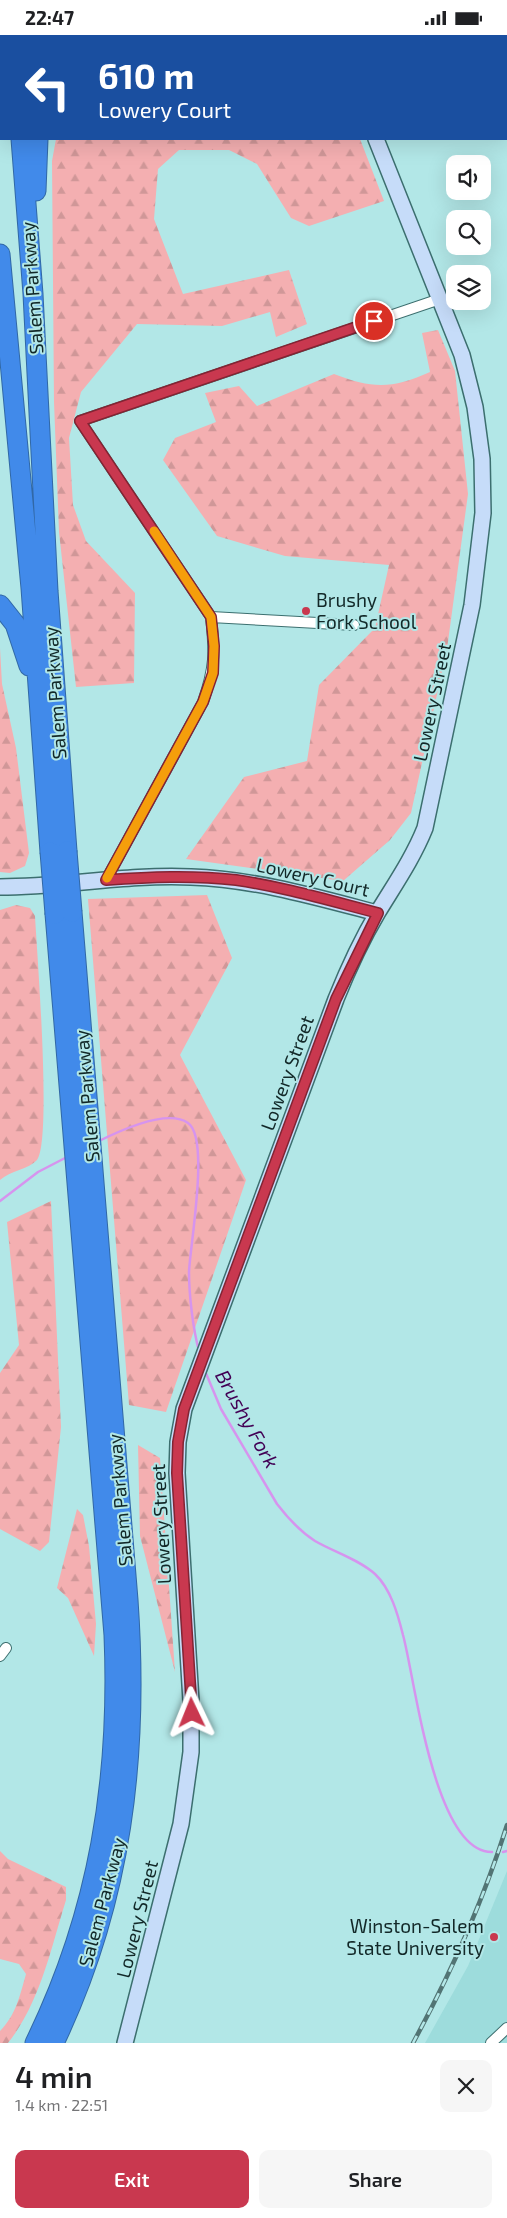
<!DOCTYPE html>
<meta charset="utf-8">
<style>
body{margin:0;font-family:"Exo 2",sans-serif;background:#f6f6f6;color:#202124;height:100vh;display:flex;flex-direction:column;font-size:19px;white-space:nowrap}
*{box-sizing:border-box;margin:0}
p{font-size:16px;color:#757577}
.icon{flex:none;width:28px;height:28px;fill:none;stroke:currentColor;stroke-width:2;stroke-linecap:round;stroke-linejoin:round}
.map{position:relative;height:2008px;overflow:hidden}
.details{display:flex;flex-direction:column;background:#fff;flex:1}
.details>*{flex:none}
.hud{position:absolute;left:0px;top:0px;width:508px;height:105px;box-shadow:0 5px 20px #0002;background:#1a4fa0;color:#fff;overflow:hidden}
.tools{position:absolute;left:446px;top:120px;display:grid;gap:10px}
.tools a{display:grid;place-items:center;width:45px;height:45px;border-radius:10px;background:#fff;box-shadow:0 5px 20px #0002;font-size:25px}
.pin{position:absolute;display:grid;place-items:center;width:42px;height:42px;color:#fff;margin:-21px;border:2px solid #fff;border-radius:50%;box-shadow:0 1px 5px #0007}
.me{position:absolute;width:55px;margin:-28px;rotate:358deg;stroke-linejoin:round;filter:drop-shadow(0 0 4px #0008)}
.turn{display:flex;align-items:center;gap:18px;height:105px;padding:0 15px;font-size:22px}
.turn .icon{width:65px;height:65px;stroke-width:2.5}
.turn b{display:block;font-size:35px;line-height:42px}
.round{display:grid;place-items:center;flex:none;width:52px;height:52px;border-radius:10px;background:#f6f6f6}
.summary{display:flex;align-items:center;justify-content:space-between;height:85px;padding:0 15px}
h1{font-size:30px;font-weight:600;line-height:38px}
.primary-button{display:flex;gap:10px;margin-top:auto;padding:10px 15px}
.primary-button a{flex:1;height:58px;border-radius:10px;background:#c9384f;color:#fff;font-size:20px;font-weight:600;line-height:58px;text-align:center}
.primary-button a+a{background:#f6f6f6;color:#202124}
.status{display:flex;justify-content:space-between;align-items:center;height:35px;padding:0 25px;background:#fff;direction:ltr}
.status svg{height:14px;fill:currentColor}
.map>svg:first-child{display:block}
.built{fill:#9ddcdc}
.forest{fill:url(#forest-firs)}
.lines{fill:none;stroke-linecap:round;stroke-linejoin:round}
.stream{stroke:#d694ee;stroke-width:2.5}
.street-casing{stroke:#3c6f6f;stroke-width:12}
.secondary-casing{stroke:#3c6f6f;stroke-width:18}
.highway-casing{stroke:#3168a6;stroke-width:21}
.street{stroke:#fff;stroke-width:10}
.secondary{stroke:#c6dcf9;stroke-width:15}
.highway{stroke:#418aea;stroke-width:19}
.rail-casing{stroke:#527474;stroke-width:4.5}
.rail{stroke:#b2e7e7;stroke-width:2.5;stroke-dasharray:8;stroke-linecap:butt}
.highway-bridge-casing{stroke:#3168a6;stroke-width:21;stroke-linecap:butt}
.highway-bridge{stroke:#418aea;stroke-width:19}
.route-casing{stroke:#832433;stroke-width:12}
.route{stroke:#c9384f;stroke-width:9}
.slow{stroke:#f59e0b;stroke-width:9}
.poi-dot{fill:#c9384f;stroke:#b2e7e7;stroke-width:2}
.labels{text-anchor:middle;stroke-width:4;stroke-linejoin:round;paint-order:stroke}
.street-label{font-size:19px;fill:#122828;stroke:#b2e7e7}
.poi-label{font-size:19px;fill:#122828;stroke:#b2e7e7;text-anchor:start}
.water-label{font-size:20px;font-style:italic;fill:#420055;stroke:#b2e7e7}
</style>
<div class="status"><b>22:47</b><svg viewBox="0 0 49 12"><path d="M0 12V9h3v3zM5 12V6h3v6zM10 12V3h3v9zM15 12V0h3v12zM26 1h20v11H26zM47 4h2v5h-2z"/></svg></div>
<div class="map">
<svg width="507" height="2008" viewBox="0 0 507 2008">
<defs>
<pattern id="forest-firs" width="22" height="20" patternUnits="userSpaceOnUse" patternTransform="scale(1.25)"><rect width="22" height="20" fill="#f4afb1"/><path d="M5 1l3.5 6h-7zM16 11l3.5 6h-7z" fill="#d09798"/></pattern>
</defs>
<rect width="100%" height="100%" fill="#b2e7e7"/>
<!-- built -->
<path class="built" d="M507,1836V2008H425L468,1931Z"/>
<!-- forest -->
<path class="forest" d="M77,0H320L321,1H77Z
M56,104H360L384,166L309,191L291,183L257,129L229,115H179L158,134L154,184L183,259L289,235L307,289L276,302L270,277L222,291L137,289L81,357L69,403L73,470L86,506L135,558L134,648L76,652L59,497L54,367L52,126Z
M438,295L455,336L468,459L447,614L411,778L390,805L343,846L186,824L244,742L307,726L319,650L375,593L389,530L285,521L217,501L163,425L175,403L216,387L205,358L239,351L257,371L334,339C373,354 392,354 430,337L422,298Z
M0,613L2,649L16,713L29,818L25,831L10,838L0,837Z
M207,860L232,923L180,1020L246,1145L166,1377L129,1370L88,864Z
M16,870L30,873L35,881C37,917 52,1106 37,1125C29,1134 10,1136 0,1145V875Z
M51,1166L61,1392L49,1507L40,1516L0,1494V1338L19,1310L7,1187Z
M138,1410L160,1423L175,1637L140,1501Z
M77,1474L83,1480L89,1511L96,1589L94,1621L68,1563L57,1553Z
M0,1816L8,1824L66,1852V1865C51,1913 40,1968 8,2008H0V1996C16,1980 20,1960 26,1939L19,1929L0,1924Z"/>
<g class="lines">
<!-- stream -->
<path class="stream" d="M97,1107C117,1097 167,1073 188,1088C210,1103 190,1210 189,1237C189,1260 193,1294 199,1316
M0,1166L38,1137L67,1122
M205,1336L221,1374L277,1469C287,1482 301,1497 315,1506C334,1517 358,1524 375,1539C391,1554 398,1580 403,1600C415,1643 434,1818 492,1817
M503,1817L507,1816"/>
<!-- street casing -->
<g class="street-casing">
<path id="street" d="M211,582L354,590
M106,845L203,667C215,632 215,618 211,582L80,386L440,264
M0,1621L6,1613
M491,2008L507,1993"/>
</g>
<!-- secondary casing -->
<g class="secondary-casing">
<path id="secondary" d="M335,0L336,1
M0,852C64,852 127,839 191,842C254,844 316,862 377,878
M125,2008L181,1789L191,1717V1666L177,1438L178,1407L184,1374L336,964C348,934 362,904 378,877C395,849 413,823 425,793L472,570L483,478L482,424L475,372L462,320L376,104"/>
</g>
<!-- highway casing -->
<g class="highway-casing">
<path id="highway" d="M12,0V1
M53,1V0
M21,104L33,259L48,556L67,816
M36,156L38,104
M0,219L31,553L50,817
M0,570L15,589L29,631
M35,2008C99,1877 120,1745 114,1600L55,879
M54,2008C122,1866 139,1721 128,1565L72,877"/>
</g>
<!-- street -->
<use href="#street" class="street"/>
<!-- secondary -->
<use href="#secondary" class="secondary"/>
<!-- highway -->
<use href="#highway" class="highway"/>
<!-- rail casing -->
<g class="rail-casing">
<path id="rail" d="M413,2008C451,1938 483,1867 507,1790"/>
</g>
<!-- rail -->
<use href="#rail" class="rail"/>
<!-- highway-bridge casing -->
<g class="highway-bridge-casing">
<path id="highway-bridge" d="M67,816L72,877
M50,817L55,879"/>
</g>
<!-- highway-bridge -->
<use href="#highway-bridge" class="highway-bridge"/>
</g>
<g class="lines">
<!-- route casing -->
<g class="route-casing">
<path id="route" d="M192,1678L177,1438L178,1407L184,1374L336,964L378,878C331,866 284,852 236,845C192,840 149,842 106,845L203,667L213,638L214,611L211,582L80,386L374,286"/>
</g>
<!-- route -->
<use href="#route" class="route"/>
<!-- slow -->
<path class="slow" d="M107,843L203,667L213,638L214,611L211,582L154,496"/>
</g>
<!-- markers -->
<g class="poi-dot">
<circle cx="306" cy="576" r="5"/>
<circle cx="494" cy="1902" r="5"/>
</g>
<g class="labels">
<!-- street labels -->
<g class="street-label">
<text transform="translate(32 253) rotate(-94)" y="7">Salem Parkway</text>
<text transform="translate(55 658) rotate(-94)" y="7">Salem Parkway</text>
<text transform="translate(432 667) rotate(-78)" y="7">Lowery Street</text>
<text transform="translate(313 842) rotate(13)" y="7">Lowery Court</text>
<text transform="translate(287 1038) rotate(-70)" y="7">Lowery Street</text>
<text transform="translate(87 1061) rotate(-95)" y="7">Salem Parkway</text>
<text transform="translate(120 1465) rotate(-95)" y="7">Salem Parkway</text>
<text transform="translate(161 1489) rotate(-93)" y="7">Lowery Street</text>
<text transform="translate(102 1867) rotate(-75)" y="7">Salem Parkway</text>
<text transform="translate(137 1884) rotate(-76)" y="7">Lowery Street</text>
</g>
<!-- poi labels -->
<g class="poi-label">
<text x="316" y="572">Brushy<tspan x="316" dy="22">Fork School</tspan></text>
<text x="484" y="1898" text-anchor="end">Winston-Salem<tspan x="484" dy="22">State University</tspan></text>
</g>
<!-- water labels -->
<g class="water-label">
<text transform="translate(247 1384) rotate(61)" y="7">Brushy Fork</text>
</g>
</g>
</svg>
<div class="tools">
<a><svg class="icon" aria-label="sound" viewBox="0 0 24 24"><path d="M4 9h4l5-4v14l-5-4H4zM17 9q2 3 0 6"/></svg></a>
<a><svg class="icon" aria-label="search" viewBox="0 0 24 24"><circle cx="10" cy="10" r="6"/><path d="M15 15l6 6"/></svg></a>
<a><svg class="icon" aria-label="layers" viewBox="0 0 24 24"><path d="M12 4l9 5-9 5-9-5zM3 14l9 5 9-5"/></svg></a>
</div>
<div class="pin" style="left:374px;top:286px;background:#d93025"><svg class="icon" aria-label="arrive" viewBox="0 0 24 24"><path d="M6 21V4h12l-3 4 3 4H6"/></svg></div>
<svg class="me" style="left:192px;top:1678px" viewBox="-20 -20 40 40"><path d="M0-17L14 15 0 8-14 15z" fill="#c9384f" stroke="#fff" stroke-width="4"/></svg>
<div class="hud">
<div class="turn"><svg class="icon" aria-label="left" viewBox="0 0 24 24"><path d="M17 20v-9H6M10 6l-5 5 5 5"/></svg><div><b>610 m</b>Lowery Court</div></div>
</div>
</div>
<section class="details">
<div class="summary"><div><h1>4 min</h1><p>1.4 km · 22:51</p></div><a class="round"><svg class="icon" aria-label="close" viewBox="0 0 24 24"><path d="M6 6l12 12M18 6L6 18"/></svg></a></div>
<div class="primary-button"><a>Exit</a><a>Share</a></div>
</section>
